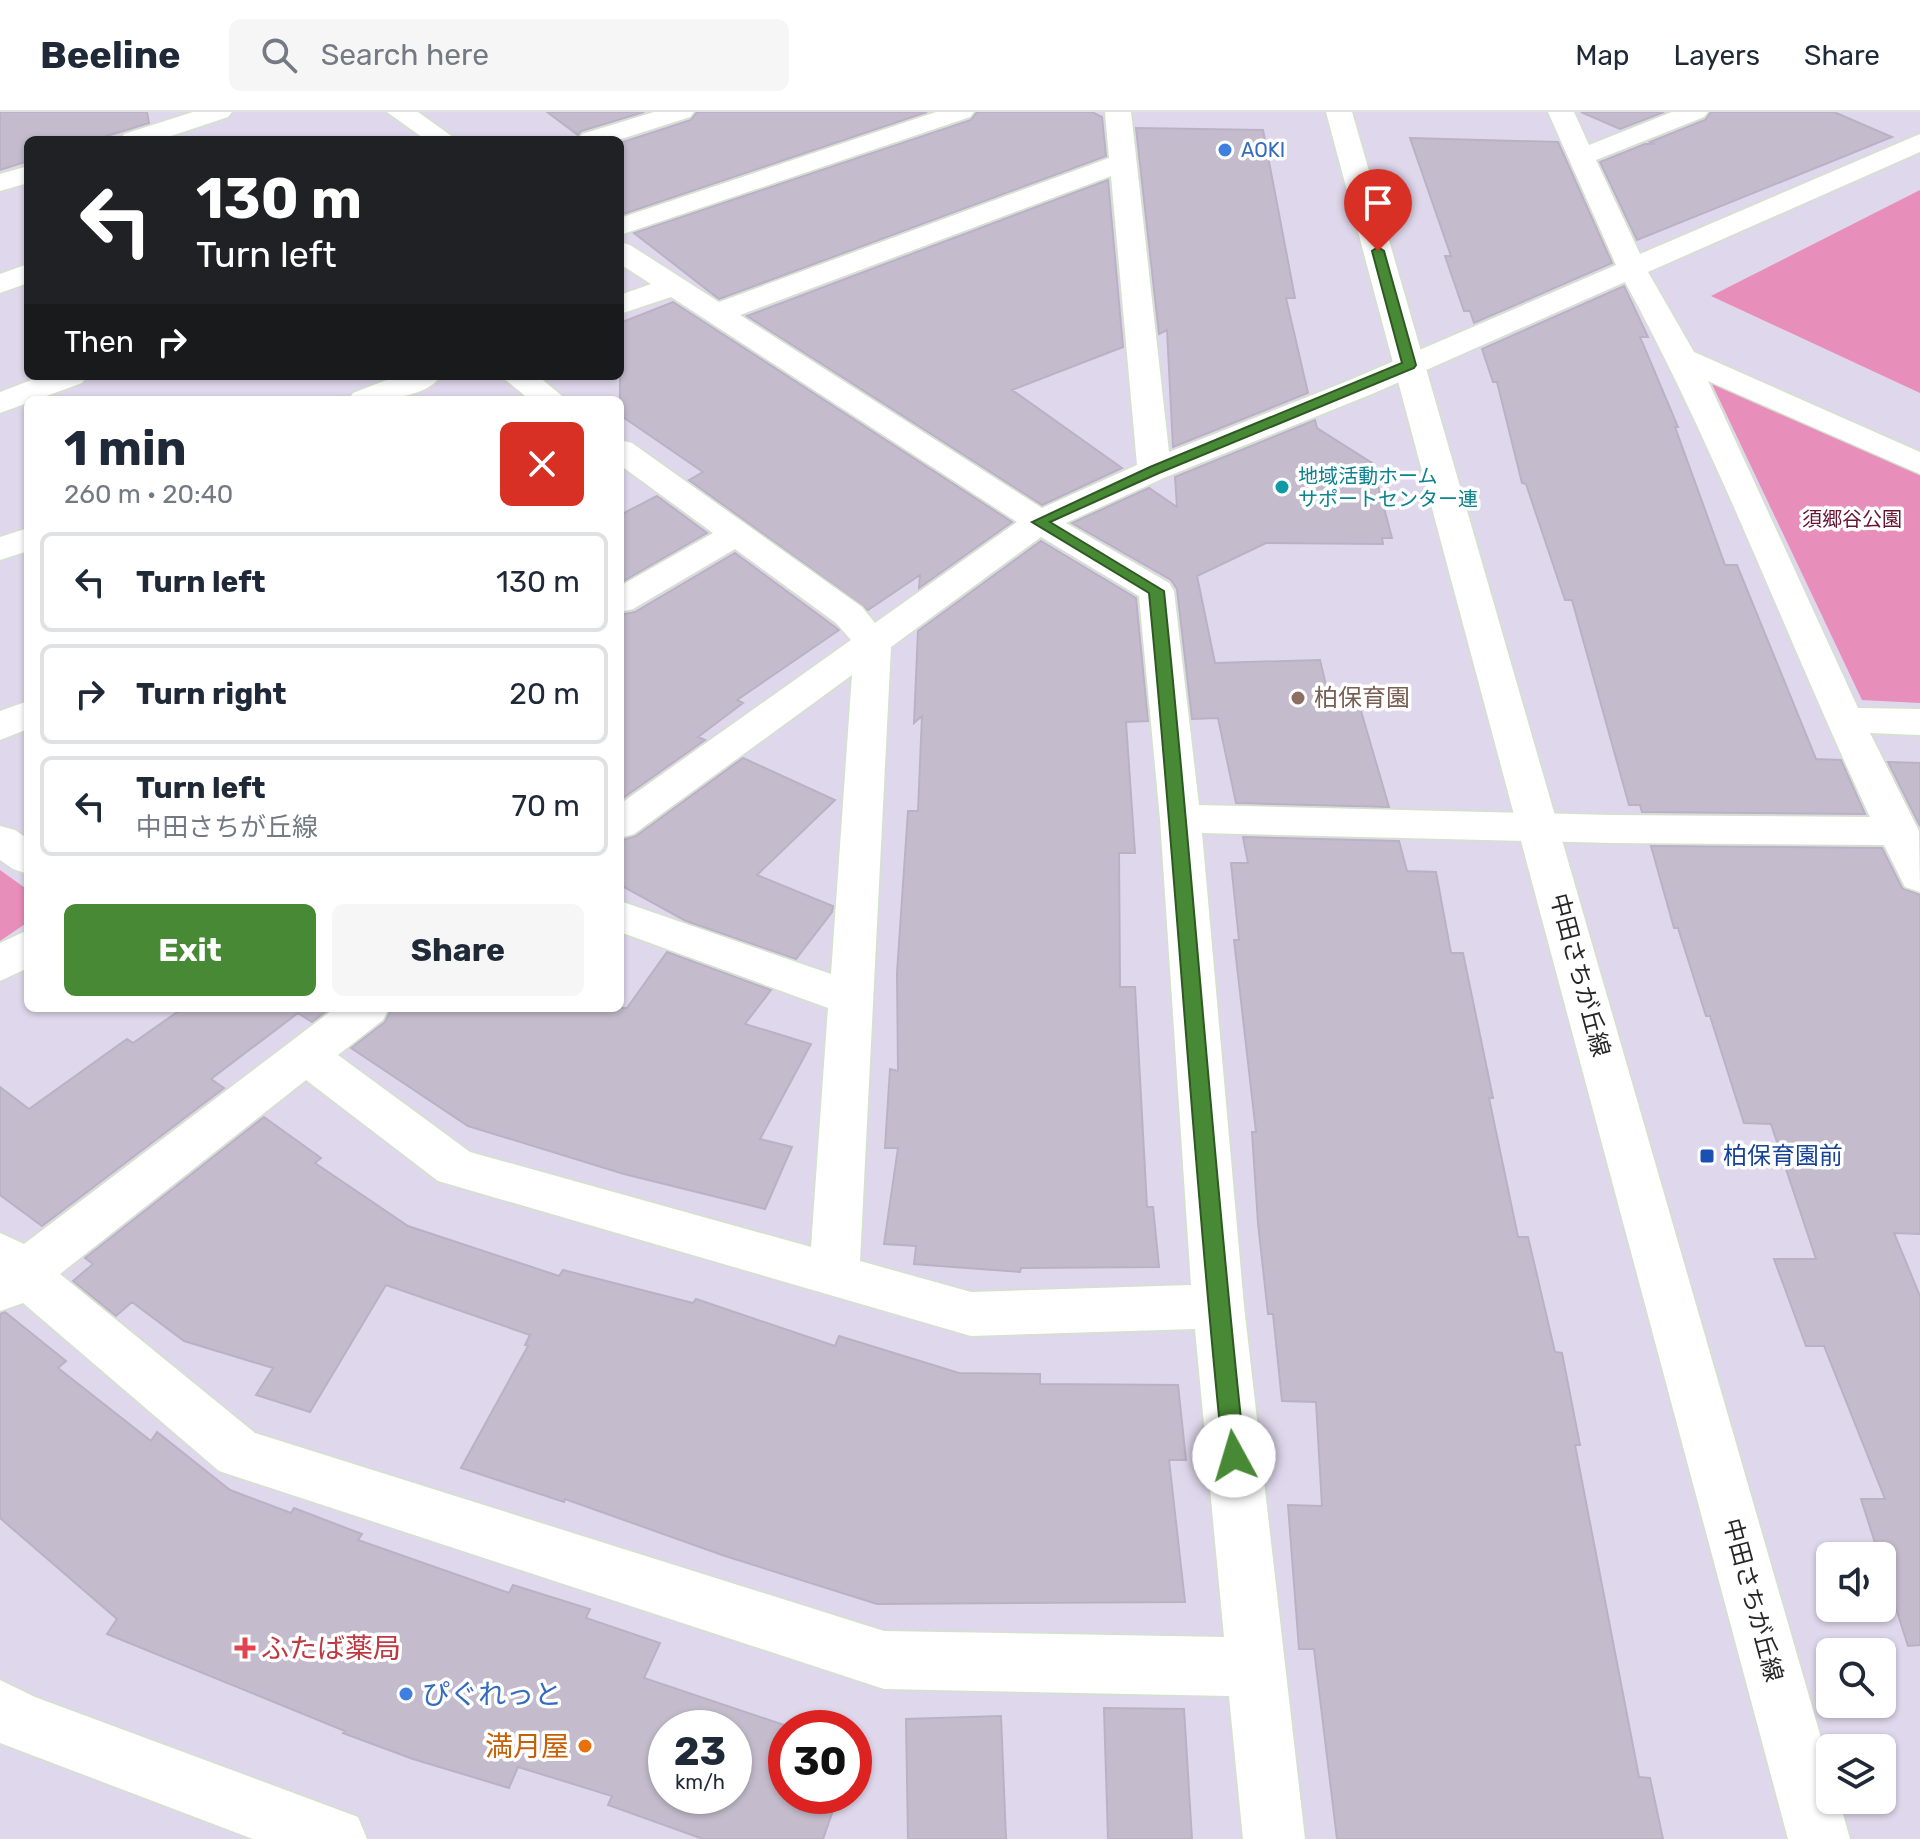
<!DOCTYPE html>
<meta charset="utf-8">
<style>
body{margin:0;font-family:Rubik,"Noto Sans JP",sans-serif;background:#f6f6f7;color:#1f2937;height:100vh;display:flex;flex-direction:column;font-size:30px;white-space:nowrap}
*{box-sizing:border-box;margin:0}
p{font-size:26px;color:#747a83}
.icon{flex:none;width:44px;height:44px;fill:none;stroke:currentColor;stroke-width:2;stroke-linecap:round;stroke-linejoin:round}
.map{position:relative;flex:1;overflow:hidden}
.sheet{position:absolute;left:24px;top:284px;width:600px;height:616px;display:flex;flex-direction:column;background:#fff;border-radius:12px;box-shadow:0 2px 6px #0004}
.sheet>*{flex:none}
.guide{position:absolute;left:24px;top:24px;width:600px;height:244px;border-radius:12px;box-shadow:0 2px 6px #0004;background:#202124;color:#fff;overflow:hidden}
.buttons{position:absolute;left:1816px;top:1430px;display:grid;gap:16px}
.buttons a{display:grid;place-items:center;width:80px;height:80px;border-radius:12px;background:#fff;box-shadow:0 2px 6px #0004;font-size:40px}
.speed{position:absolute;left:648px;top:1598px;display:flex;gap:16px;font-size:40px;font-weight:700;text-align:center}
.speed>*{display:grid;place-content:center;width:104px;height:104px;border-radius:50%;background:#fff;box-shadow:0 2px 6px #0004;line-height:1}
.speed small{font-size:20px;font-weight:400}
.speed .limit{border:12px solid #d22;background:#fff;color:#111}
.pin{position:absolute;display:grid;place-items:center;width:68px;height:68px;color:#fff;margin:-82px -34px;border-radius:50% 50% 50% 0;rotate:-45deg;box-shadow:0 0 8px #0007}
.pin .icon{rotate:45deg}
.me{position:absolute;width:88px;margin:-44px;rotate:354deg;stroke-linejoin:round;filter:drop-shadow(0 0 6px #0008)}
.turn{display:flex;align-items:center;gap:28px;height:168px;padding:0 40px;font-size:36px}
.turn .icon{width:104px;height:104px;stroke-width:2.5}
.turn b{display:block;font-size:56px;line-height:68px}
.then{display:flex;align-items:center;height:76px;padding:0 40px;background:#0003;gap:16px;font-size:30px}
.round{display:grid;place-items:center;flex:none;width:84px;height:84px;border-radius:12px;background:#f6f6f7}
.head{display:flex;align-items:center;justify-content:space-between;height:136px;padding:0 40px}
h1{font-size:48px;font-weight:700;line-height:60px}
.cta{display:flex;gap:16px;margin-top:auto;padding:16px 40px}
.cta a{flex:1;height:92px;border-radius:12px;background:#478934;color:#fff;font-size:32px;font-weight:700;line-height:92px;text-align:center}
.cta a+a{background:#f6f6f7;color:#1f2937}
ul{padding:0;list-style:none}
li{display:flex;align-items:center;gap:24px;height:100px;margin:0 16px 12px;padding:0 24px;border:4px solid #e0e1e3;border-radius:12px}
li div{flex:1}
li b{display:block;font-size:30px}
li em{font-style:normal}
header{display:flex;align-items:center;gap:48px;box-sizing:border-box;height:112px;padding:0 40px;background:#fff;border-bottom:2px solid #e0e1e3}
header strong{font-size:38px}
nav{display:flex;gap:44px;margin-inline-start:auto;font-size:28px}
.search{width:560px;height:72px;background:#f6f6f7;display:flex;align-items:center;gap:20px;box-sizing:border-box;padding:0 28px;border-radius:12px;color:#747a83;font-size:30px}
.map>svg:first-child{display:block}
.green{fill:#e88eba}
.building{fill:#c4bccc;stroke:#bbb1c6;stroke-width:2;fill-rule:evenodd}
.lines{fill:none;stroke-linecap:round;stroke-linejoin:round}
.street-casing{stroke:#d4e2cc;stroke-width:3}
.secondary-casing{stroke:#d4e2cc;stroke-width:3}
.street{fill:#fff;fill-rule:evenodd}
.secondary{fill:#fff;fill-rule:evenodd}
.route{fill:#478934;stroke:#2e5922;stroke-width:2}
.shop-dot{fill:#3f7fe0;stroke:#fff;stroke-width:3}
.culture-dot{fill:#0f9aa8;stroke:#fff;stroke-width:3}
.education-dot{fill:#8d6e63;stroke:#fff;stroke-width:3}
.transit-dot{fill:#1a4fb4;stroke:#fff;stroke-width:3}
.health-dot{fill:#e0444e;stroke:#fff;stroke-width:3}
.food-dot{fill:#e8710a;stroke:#fff;stroke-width:3}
.labels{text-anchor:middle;stroke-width:7;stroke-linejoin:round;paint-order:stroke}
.far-shop-label{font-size:20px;fill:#366cbe;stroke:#fff;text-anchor:start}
.far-culture-label{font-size:20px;fill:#0d838f;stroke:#fff;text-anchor:start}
.far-park-label{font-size:20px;fill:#681332;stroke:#fff}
.education-label{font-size:24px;fill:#785e54;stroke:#fff;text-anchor:start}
.street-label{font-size:24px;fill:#272727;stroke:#fff}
.transit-label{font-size:24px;fill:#164399;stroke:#fff;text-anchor:start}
.near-health-label{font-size:28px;fill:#be3a42;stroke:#fff;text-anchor:start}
.near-shop-label{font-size:28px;fill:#366cbe;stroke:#fff;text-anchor:start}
.near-food-label{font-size:28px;fill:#c56008;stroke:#fff;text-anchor:end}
</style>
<header>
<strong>Beeline</strong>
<div class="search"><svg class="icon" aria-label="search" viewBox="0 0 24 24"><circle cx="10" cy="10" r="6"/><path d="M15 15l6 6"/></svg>Search here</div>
<nav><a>Map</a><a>Layers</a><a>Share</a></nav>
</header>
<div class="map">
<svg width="1920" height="1727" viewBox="0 0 1920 1727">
<rect width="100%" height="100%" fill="#dfd7eb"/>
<!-- green -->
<path class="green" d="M1920,78V281L1711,184Z
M1711,270L1920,363V591L1862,588Z
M0,758L28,778V810L0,829Z"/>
<!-- building -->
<path class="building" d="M0,0H147L149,11L94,28H28V49L0,58Z
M547,0H644L581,19L578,23Z
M697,0H927L620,103V31L691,8Z
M977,0H1092L1102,5L1106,44L719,187L634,121L971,8Z
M1581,0H1664L1620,17Z
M1711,0H1834L1892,25L1637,128L1600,50L1645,32H1655L1650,30L1705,8Z
M1136,16L1263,18L1295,186H1286L1308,281L1173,335L1167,218L1159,222Z
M1410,26L1558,30L1612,151L1474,211L1470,199H1464L1445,144H1451Z
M1108,68L1123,235L1012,278L1122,356L1042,393L747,204Z
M1624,174L1648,225H1640L1678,315H1675L1725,453H1737L1816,647L1841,648L1865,702L1642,700L1640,693H1629L1572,488H1565L1526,372L1522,371L1497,270H1493L1482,237Z
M673,190L1012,410L919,476L920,463L868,498L689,368L703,360L620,303V211Z
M1315,308L1317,316L1372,351L1392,426H1382L1383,432L1266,431L1197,464L1215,551L1320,548L1328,582L1361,599L1389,695L1236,691L1218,606L1192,607L1177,477L1171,468L1072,411L1149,376L1177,395L1175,365Z
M657,384L707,421L620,471V403Z
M1041,429L1136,486L1148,609L1126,610L1135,741H1119L1120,875H1135L1147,1095H1153L1159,1155L1021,1156L1020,1160L914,1152L916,1134L884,1132L898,1036H885L890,957L898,959L897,861L908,699H918L922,604L914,611L918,519Z
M735,441L839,518L737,588L743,591L698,625L705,628L620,688V503L635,500Z
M743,646L835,688L757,763L833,794L832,800L796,847L686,809L620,773V729L636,724Z
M1888,650L1920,651V714Z
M1243,725L1399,729L1407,759L1436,760L1451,841H1463L1493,986H1489L1518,1125H1528L1555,1240L1562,1241L1580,1333H1575L1639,1665L1650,1666L1663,1727H1337L1314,1537H1299L1288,1393L1322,1394L1316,1290L1282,1289L1273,1202H1268L1258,1111L1252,1020H1256L1234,828H1239L1231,751H1248Z
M1651,734L1882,736L1902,776L1920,783V1122L1894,1121L1920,1184V1533L1908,1534L1861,1387H1885L1824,1234H1806L1774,1147H1816L1771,1012L1744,1011L1710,904H1706L1678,816H1674Z
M667,840L771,878L745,912L811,932L760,1027L792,1035L765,1097L624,1062L468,1014L351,936L385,910L392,896H627Z
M183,896H330L312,910L298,901L211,967L224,976L42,1114L0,1083V975L29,997L127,927L133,931Z
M264,1005L321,1046L315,1051L408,1114L559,1164L563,1158L693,1191L696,1187L835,1234L839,1224L959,1261L1040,1262V1272L1178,1273L1186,1348H1169L1185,1490L877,1492L725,1444L565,1387L564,1390L461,1356L528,1234L525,1233L530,1223L386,1173L310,1300L256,1283L273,1256L184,1229L132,1190L116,1204L73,1169L93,1152L85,1146Z
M5,1200L66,1249L58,1256L151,1329L157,1320L230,1378L291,1401L294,1396L362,1422L358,1428L509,1481L513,1473L590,1497L586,1506L660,1531L644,1566L793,1616H786V1684H838L823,1727H703L608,1693L612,1684L518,1655L509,1676L413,1647L343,1621L345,1619L107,1522L117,1507L0,1406V1202ZM666,1616H734V1684H666Z
M1104,1596L1184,1597L1192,1727H1108Z
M1001,1604L1006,1727H908L906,1607Z"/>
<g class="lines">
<!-- street casing -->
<g class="street-casing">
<path id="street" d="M193,0H232L228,5L159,28H120L124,22Z
M387,0H418L457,28H426Z
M654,0H694L690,5L618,28H578L582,22Z
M936,0H974L970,5L620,123V106Z
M1105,0H1131L1169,340L1350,268L1616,153L1548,0H1574L1589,33L1672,0H1708L1704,5L1596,48L1640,142L1920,22V40L1648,160L1694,240L1920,340V362L1708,269L1858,596L1920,597V623L1870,621L1919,719L1920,780L1905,775L1884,733L1612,731L1202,721L1244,1194L1305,1727H1243L1229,1584L884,1577L219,1359L23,1191L0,1199V1121L24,1132L335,896H389L383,908L338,943L470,1040L811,1135L828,896L620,820V789L831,862L852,563L634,722L620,726V692L851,528L836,511L735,437L633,497L620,500V474L713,421L620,353V328L632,331L862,495L875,511L1017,410L671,185L620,202V183L651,172L620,152V130L630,133L719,190L1109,46ZM1111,64L1137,353L1042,396L740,203ZM1625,170C1719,342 1787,528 1870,705L1612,703L1199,693L1174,479L1169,471L1066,411L1166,365L1372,282ZM1041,425L1139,484L1160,707L1191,1173L971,1180L860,1149L891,535ZM306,968L438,1069L971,1224L1195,1217L1224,1525L884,1519L255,1321L60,1162Z
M28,54V71L0,79V62Z
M28,152V171L0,181V162Z
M42,264H87L82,271L0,301V280Z
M397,264H441C424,288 375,288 348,288L353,281Z
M501,264H538L567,288H530Z
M28,416V439L0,448V425Z
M28,589V617L0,628V599Z
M0,714L15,718L28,727V762L13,757L0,748Z
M28,818V856L0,869V831Z"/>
</g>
<!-- secondary casing -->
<g class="secondary-casing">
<path id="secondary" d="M1326,0H1352L1830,1657V1688H1839L1850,1727H1788Z
M0,1568L35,1585L358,1705L367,1727H253L0,1631Z"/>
</g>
<!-- street -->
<use href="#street" class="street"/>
<!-- secondary -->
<use href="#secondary" class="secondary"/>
</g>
<!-- route -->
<path class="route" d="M1378,135L1384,139L1416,253L1414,256L1159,361L1050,410L1164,479C1194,767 1213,1056 1245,1344L1242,1352L1234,1355L1226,1352L1223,1344C1193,1057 1177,769 1149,481L1032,410L1150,355L1402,251L1372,139Z"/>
<!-- markers -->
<g class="shop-dot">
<circle cx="1225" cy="38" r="8"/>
<circle cx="406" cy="1582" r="8"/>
</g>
<circle class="culture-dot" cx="1282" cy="375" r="8"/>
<circle class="education-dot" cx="1298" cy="586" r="8"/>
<rect class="transit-dot" x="1699" y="1036" width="16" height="16" rx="4"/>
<path class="health-dot" d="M241 1524h8v8h8v8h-8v8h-8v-8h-8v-8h8z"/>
<circle class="food-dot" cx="585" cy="1634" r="8"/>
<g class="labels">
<!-- far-shop labels -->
<g class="far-shop-label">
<text x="1241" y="45">AOKI</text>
</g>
<!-- far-culture labels -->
<g class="far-culture-label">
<text x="1298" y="371">地域活動ホーム<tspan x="1298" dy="23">サポートセンター連</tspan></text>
</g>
<!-- far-park labels -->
<g class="far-park-label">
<text x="1852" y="414">須郷谷公園</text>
</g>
<!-- education labels -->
<g class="education-label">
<text x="1314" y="594">柏保育園</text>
</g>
<!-- street labels -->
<g class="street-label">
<text transform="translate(1580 863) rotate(75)" y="8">中田さちが丘線</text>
<text transform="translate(1753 1488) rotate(75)" y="8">中田さちが丘線</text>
</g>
<!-- transit labels -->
<g class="transit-label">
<text x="1723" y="1052">柏保育園前</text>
</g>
<!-- near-health labels -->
<g class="near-health-label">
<text x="261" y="1546">ふたば薬局</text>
</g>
<!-- near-shop labels -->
<g class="near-shop-label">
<text x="422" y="1592">ぴぐれっと</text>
</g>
<!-- near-food labels -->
<g class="near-food-label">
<text x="569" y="1644">満月屋</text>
</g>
</g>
</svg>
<div class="buttons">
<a><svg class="icon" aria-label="sound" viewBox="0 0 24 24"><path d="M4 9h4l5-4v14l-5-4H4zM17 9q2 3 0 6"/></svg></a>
<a><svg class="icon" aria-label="search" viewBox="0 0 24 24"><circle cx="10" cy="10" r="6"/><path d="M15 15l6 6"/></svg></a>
<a><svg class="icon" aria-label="layers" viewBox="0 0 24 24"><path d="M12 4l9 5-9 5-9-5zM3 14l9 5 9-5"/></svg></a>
</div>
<div class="speed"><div>23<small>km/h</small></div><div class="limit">30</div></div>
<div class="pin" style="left:1378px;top:139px;background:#d93025"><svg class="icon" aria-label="arrive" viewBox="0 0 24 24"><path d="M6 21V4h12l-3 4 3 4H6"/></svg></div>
<svg class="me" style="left:1234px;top:1344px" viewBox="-20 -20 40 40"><circle r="19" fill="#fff"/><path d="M0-13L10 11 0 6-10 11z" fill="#478934"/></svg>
<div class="guide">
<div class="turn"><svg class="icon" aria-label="left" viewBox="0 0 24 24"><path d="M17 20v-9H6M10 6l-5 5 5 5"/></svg><div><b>130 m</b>Turn left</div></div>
<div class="then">Then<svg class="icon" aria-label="right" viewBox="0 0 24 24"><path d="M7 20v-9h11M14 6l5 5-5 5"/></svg></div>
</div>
<section class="sheet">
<div class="head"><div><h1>1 min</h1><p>260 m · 20:40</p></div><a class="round" style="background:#d93025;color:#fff"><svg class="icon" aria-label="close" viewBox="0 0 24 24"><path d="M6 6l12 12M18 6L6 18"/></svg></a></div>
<ul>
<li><svg class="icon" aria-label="left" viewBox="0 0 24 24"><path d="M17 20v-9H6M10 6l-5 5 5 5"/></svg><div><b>Turn left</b></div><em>130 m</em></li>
<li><svg class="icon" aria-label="right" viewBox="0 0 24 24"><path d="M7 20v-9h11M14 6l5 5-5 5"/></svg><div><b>Turn right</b></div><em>20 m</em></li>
<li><svg class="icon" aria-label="left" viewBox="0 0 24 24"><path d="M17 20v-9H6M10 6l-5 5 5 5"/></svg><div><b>Turn left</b><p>中田さちが丘線</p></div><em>70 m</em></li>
</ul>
<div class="cta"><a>Exit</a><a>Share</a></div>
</section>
</div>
